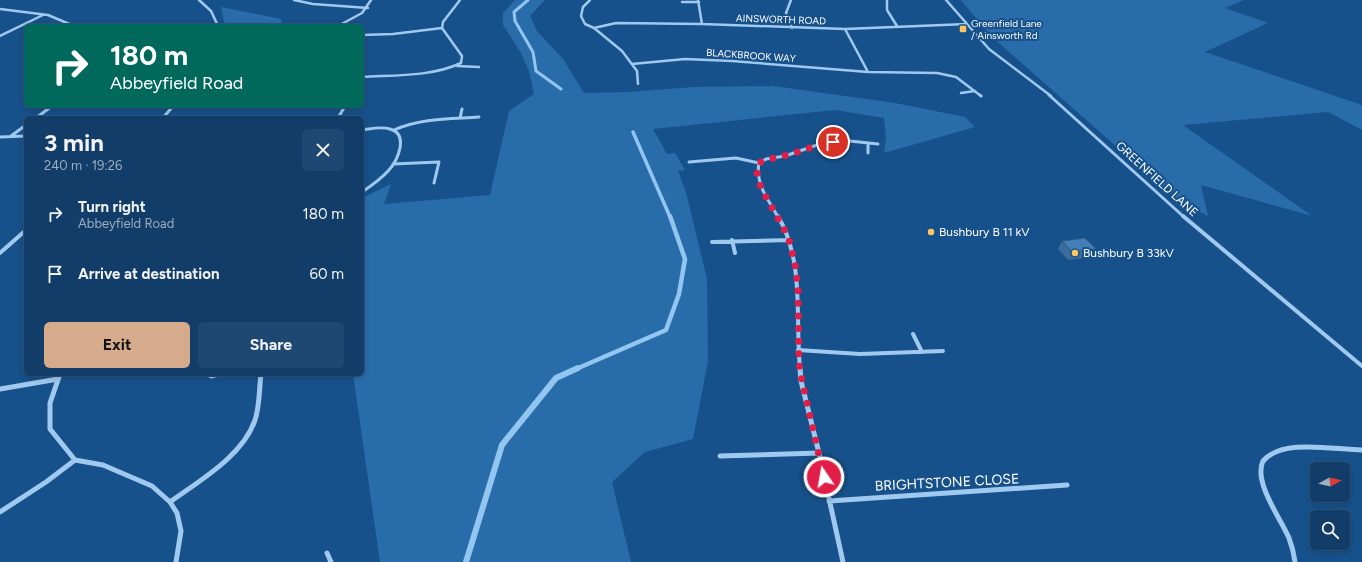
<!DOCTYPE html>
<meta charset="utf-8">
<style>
body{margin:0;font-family:Figtree,sans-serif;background:#1e4871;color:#f1f3f6;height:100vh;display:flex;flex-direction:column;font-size:15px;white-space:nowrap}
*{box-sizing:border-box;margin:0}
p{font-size:13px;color:#9caec0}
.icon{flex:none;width:22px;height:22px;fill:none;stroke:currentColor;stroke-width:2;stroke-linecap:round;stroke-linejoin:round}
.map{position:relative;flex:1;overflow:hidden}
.details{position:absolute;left:24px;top:116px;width:340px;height:260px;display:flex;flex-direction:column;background:#113d68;border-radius:6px;box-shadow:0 2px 6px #0003,0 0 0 1px #30567c}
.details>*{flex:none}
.top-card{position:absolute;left:24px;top:24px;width:340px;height:84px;border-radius:6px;box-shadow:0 2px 6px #0003,0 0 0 1px #30567c;background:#00695c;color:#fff;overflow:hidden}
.needle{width:26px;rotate:82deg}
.fabs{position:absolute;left:1310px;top:462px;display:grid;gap:8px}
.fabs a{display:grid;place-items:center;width:40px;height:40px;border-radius:6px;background:#113d68;box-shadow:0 2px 6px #0003,0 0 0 1px #30567c;font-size:20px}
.pin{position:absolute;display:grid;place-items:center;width:34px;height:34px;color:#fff;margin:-17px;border:2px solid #fff;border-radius:50%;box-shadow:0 1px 4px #0007}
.me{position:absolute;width:44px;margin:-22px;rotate:348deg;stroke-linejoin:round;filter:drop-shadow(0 0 3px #0008)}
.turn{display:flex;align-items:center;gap:14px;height:84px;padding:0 20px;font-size:18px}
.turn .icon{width:52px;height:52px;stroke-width:2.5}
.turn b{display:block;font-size:28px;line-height:34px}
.round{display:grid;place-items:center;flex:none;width:42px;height:42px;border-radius:6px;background:#1e4871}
.summary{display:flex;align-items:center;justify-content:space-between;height:68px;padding:0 20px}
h1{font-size:24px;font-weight:700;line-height:30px}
.button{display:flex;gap:8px;margin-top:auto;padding:8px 20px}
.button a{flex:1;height:46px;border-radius:6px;background:#d6ab8b;color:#111;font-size:16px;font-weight:700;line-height:46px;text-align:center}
.button a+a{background:#1e4871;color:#f1f3f6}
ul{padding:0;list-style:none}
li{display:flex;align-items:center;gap:12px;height:60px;padding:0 20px}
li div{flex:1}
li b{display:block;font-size:15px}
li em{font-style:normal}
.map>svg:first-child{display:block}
.green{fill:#296caa}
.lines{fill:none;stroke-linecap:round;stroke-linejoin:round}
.stream-far3{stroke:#93c5f1;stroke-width:3}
.stream-far2{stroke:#93c5f1;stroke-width:3.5}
.stream-far1{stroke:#93c5f1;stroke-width:4.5}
.stream{stroke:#93c5f1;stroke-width:6}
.street-far3{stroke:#a0c9ef;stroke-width:2.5}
.street-far2{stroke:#a0c9ef;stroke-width:3}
.street-far1{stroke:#a0c9ef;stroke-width:4}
.street{stroke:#a0c9ef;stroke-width:5}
.wall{fill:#3a6c9d}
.building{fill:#447eb6;stroke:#30587f}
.route{stroke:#e11d48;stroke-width:7;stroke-dasharray:0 12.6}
.poi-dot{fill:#ffc65e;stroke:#17518b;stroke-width:1.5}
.labels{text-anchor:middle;stroke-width:4;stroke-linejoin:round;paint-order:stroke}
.far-street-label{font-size:10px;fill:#fff;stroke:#17518b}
.far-poi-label{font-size:10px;fill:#fff;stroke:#17518b;text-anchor:start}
.street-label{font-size:12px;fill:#fff;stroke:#17518b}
.poi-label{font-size:12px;fill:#fff;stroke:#17518b;text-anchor:start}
.near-street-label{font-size:14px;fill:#fff;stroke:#17518b}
</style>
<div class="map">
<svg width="1362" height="562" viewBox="0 0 1362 562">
<rect width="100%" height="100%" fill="#17518b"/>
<!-- green -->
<path class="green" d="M515,0H545L530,16L537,31L563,59L584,93L629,92L694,87L773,86L895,103L965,117L975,127L884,153L886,137L884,118L835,110L653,129L667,154L675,153L685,170L678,171L686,192L707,279L708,361L693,439L645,452L612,482L631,562H380L353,374H362V198L391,184L384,204L490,195L509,111L534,94L529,71L521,53L503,25V13Z
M961,0H1244L1225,8L1268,23L1205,52L1362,105V130L1328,112L1183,125L1312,216L1201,185L1208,216L1179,202L990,35Z
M221,7L281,19L283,26H225Z"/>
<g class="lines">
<!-- stream-far3 -->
<path class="stream-far3" d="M528,0L514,12L515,21L533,52L536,71L561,89"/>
<!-- stream-far2 -->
<path class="stream-far2" d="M633,132L670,217"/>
<!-- stream-far1 -->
<path class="stream-far1" d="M576,369L666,330L679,294L685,259L670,216"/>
<!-- stream -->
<path class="stream" d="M466,562L502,445L556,378L578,368"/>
<!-- street-far3 -->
<path class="street-far3" d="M199,0L211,11L218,26
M294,0L313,4L368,8
M590,0L583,7L581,16L585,24L594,28L622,51L637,71L638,84
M698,0L702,24
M791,0L786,13L792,28
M887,0V10L897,26
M946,0L989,49L1051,96
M682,2H699
M0,9L48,15L74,26
M338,26L362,13L371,0
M594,28L616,23L702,24L845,29L967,24
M845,29L868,72
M362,35L393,34L442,28
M0,36L43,15
M632,64L685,59L732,61L868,72L937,73L956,77L981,96
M457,66L479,67
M362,77C394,75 431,77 461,63L462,56L442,28L443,22L460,0
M961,93L975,91"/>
<!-- street-far2 -->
<path class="street-far2" d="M980,95L981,96
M1049,95L1184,217
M36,118L52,106
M163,118L173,106
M338,118L345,106
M460,118L462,109
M362,130C371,129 381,126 390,129C409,134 398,160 389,170C381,179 371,186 362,192
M394,130C421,118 450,119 479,117
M11,136L26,125
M0,137L26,136
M868,143V153
M689,162L736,158L759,163
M393,164L439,162L434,183
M778,217C768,199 755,184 759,163L766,159L785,156L823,143L850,141L878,144"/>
<!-- street-far1 -->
<path class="street-far1" d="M778,216C805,263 795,317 800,369
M1183,216L1362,366
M732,240L735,253
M712,242L789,240
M0,253L26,230
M913,334L922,352
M798,350L860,354L943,351"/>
<!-- street -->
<path class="street" d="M800,368L801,381L819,453L843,562
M60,374L50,403V429L75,460L103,465L152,486L170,502L177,513L181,531L176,562
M211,376L219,374
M0,389L58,379
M720,456L819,453
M829,501L1067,485
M170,502C199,481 243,456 255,420C260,405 259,389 261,374
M0,512L46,482L75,460
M327,553L331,562
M1295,562C1294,554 1292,546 1289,538C1281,519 1253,482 1263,461C1283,438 1334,450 1362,450"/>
</g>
<!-- wall -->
<path class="wall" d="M1062,241L1096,249L1093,257L1068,260L1058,249Z"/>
<!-- building -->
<path class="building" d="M1085,238L1096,249L1072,252L1062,241Z"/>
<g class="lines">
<!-- route -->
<path class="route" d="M824,477L802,381L799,364L798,288L795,264L789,240L784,229L761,188L757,174L759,163C768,158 778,158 787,155C803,151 817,144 833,142"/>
</g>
<!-- markers -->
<g class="poi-dot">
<rect x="959" y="25" width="8" height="8" rx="2"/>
<circle cx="931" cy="232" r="4"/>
<circle cx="1075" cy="253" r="4"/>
</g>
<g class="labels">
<!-- far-street labels -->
<g class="far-street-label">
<text transform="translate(781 19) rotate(2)" y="4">AINSWORTH ROAD</text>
<text transform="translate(751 55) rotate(4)" y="4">BLACKBROOK WAY</text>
</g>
<!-- far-poi labels -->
<g class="far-poi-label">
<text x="971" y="27">Greenfield Lane<tspan x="971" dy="12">/ Ainsworth Rd</tspan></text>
</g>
<!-- street labels -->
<g class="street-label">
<text transform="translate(1157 179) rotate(42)" y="4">GREENFIELD LANE</text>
</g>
<!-- poi labels -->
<g class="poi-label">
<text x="939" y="236">Bushbury B 11 kV</text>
<text x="1083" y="257">Bushbury B 33kV</text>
</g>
<!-- near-street labels -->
<g class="near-street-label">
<text transform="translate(947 482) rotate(-3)" y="5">BRIGHTSTONE CLOSE</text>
</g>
</g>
</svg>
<div class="fabs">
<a><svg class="needle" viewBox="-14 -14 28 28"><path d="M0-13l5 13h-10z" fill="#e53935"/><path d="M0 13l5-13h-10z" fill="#9caec0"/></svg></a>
<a><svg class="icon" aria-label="search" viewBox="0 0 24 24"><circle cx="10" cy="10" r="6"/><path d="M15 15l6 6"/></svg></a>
</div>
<div class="pin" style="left:833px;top:142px;background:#d93025"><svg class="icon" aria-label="arrive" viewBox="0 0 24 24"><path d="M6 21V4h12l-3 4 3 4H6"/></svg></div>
<svg class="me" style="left:824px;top:477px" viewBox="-20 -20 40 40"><circle r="17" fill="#e11d48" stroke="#fff" stroke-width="3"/><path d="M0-11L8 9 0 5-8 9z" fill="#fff"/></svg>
<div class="top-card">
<div class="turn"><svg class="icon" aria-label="right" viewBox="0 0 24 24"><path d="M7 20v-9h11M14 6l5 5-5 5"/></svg><div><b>180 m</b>Abbeyfield Road</div></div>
</div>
<section class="details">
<div class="summary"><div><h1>3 min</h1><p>240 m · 19:26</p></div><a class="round"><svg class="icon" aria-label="close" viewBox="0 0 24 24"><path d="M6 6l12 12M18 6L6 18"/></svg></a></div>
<ul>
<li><svg class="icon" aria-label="right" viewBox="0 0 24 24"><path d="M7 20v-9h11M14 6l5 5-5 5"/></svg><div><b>Turn right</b><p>Abbeyfield Road</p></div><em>180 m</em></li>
<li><svg class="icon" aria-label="arrive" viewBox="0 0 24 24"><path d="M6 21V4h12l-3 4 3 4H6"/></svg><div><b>Arrive at destination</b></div><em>60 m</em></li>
</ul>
<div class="button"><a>Exit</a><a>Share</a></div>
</section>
</div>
